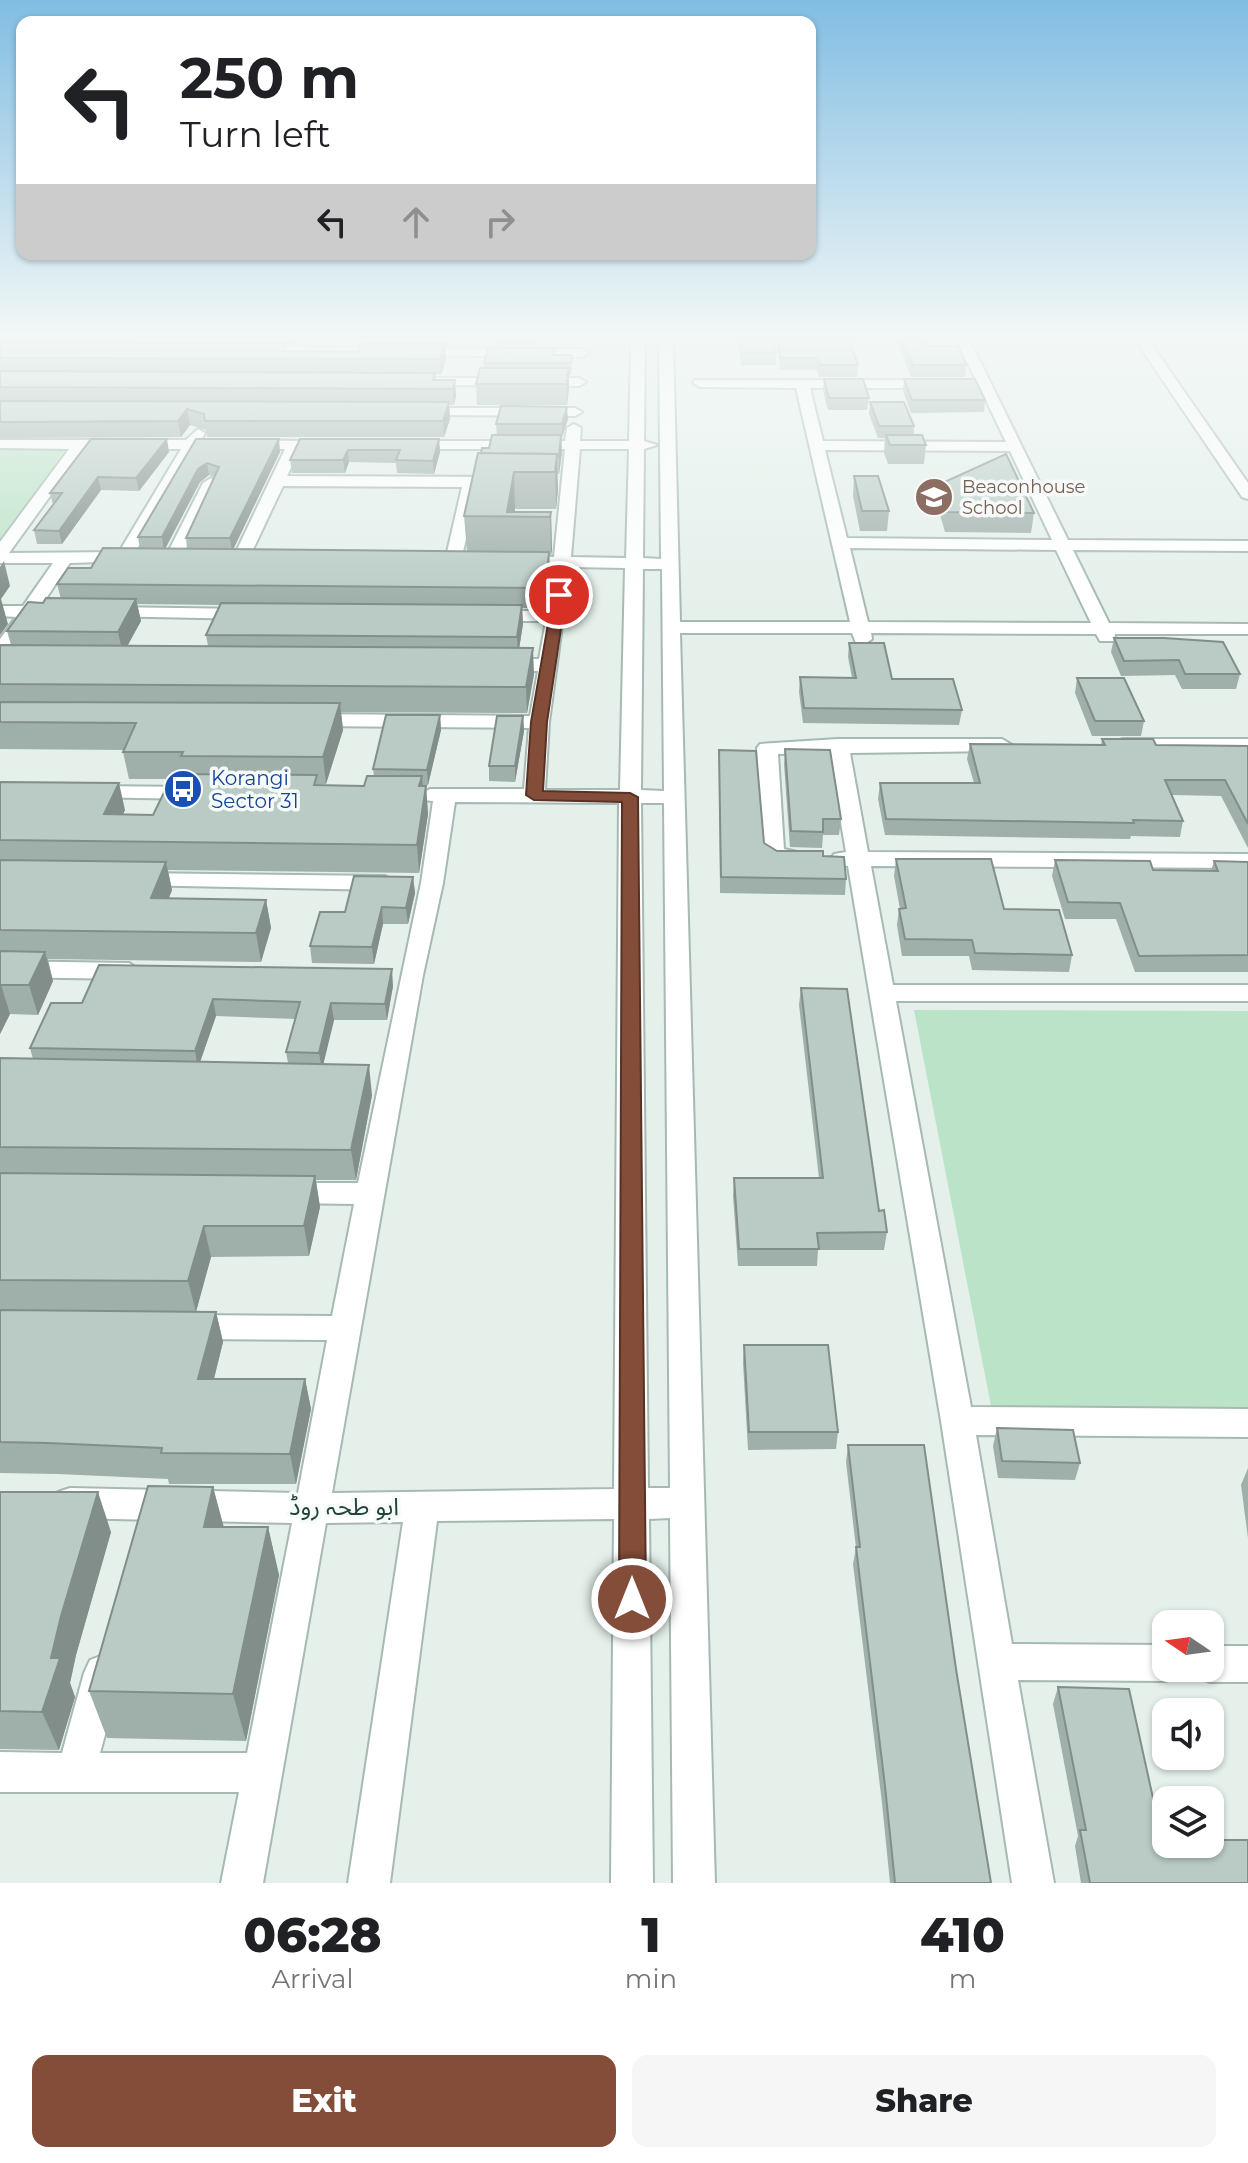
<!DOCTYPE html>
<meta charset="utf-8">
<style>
body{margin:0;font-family:Montserrat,"Noto Sans Arabic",sans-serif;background:#f6f6f6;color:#202124;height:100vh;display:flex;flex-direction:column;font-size:30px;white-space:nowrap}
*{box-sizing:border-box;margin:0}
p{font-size:26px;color:#757577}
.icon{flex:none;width:44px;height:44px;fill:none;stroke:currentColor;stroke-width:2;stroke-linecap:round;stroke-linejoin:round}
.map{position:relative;height:1883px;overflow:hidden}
.drawer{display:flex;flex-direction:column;background:#fff;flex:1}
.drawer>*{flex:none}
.hud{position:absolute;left:16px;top:16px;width:800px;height:244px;border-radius:16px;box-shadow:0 2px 6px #0004;background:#fff;color:#202124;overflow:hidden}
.needle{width:52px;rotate:283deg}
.fabs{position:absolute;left:1152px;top:1610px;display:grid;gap:16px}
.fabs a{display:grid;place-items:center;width:72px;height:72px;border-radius:16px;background:#fff;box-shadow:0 2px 6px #0004;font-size:40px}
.pin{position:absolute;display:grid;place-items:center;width:68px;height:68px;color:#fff;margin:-34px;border:4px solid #fff;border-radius:50%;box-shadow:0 2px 8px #0007}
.me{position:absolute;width:88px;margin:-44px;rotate:0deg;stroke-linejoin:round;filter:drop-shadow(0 0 6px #0008)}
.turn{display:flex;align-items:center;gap:28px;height:168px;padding:0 32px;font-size:36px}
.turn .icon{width:104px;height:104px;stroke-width:2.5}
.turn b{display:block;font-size:56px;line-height:68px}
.lanes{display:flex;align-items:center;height:76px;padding:0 32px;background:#0003;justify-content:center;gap:40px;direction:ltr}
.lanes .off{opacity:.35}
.eta{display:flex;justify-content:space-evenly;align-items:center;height:136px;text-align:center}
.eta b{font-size:48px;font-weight:800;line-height:56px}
.cta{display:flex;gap:16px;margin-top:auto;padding:16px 32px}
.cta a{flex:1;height:92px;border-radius:16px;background:#844d39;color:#fff;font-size:32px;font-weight:800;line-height:92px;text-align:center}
.cta a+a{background:#f6f6f6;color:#202124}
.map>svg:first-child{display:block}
.green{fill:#bbe3c7}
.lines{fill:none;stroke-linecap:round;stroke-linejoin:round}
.minor-casing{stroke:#a6b9b3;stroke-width:4}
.minor{fill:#fff;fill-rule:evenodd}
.wall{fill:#9fafa9;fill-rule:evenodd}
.shaded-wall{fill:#828e89}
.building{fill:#b9cbc4;stroke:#828e89;stroke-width:2}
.route{fill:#844d39;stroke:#563225;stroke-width:2}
.labels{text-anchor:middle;stroke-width:7;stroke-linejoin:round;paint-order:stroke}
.far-education-label{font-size:18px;fill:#785e54;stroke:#f6fbf9;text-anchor:start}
.transit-label{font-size:20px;fill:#164399;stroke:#f6fbf9;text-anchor:start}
.near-street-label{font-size:24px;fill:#21443c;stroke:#f6fbf9}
</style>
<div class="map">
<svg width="1248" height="1883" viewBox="0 0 1248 1883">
<rect width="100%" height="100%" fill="#e5f0eb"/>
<!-- green -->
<path class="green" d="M0,448H66L0,541Z
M914,1010L1248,1011V1408L991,1406Z"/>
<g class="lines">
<!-- minor casing -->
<g class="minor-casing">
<path id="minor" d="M631,341H645L644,441L657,445L644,449L643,558L661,559L659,341H673L680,622H850L796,388L700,387L693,383L695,380H976L957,341H970L1068,540L1248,541V551L1073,550L1109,623L1248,624V634H1115L1114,641H1100L1096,634L871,633L872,639L863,645L856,643L852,633H680L715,1883H673L670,1518L649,1519L653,1883H611L614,1519L437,1521L390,1883H348L403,1522L326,1523L263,1883H221L239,1792H0V1752L62,1753L84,1673L90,1660L103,1655L116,1660L122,1673L100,1753H247L292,1523L70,1518L58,1514L53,1503L58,1492L70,1488L298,1493L327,1340L186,1339L175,1336L170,1327L175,1318L186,1315L332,1316L354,1204L285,1203L275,1200L271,1193L275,1186L285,1183H358L421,883L433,801L422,800L419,795L430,789H524L529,728L309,726L299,720L309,714L530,716L538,671H502L493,665L502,659H539L546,621H491L482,616L491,611H548L553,567L516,566L507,561L516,556L554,557L565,449H406L399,445L406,441H565L567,428L574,424L581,428L580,441H629ZM810,388H980L1006,442L823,441ZM580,449H629L626,558L571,557ZM825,450L1010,451L1052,540L847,538ZM850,548L1056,550L1091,623L868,622ZM570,567L625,568L620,790H545L549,722ZM643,569H662L664,791L641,790ZM455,802L619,803L614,1489L332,1493L423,975L443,883ZM641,803H664L670,1488H648Z
M1136,341H1149L1248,483V499L1242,497Z
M254,347L582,349L589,353L582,357L249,354V348Z
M422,378H579L586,382L579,386L417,385L415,382Z
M418,408H575L582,412L575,416L413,415V409Z
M198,429L205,433L201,440L330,441L337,445L330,449H300L287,476L502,477L510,482L502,487H478L460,565H448L445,561L462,487L283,486L249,558L241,563L233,558L285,449H196L134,554V561L70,563L41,606L60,608V616L34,617L7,657L0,659V639L16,617L0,616V606H23L53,563H0V542L69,449L0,448V440H186ZM84,449H181L119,552L9,553Z
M211,478L219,483L181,558L173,563L167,562L165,558L203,483Z
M107,607L250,609L259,614L250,619L101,616L98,612Z
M838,739H1002L1012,745L1002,751L850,753L868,852L1248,854V868L871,866L893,985H1248V1001H896L971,1407L1248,1409V1437L976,1435L1012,1644L1166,1645V1668H1182L1179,1676L1166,1681L1018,1680L1054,1883H1012L941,1421L848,866L834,864L831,859L834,854L846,852L829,753L778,754L784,849L806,854L809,859L806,864L768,862L762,849L757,748L760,744Z
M1123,739H1248V751L1116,749L1113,745L1116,741Z
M90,786L194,787L205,793L194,799L82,797L79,792L82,787Z
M138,873L385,876L396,883L385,890L130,885L127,880L130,875Z
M0,961L129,963L141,971L129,979L0,977Z
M1210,1646H1248V1682H1210L1197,1677L1193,1668H1210Z"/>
</g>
<!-- minor -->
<use href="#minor" class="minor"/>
</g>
<!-- wall -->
<path class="wall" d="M4,341H298L296,345L286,344L287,351L358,352L369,344L368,341H451V345H445L446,359L441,375L435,374L436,380H455L456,396L454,405H449L450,419L444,437H207L206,430L190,425L181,437L0,438V342Z
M492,341H536V346H492Z
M738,341H773L776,353V365H741Z
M778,341L858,365L857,377H819L817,370H780L778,351Z
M897,341H926L928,346L966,365L965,377H911Z
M555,355H572V367L571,375H569V389L567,405H477L476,384L484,368V363Z
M824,379L869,398L867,410H828L823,391Z
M904,379L985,400L984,412L911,413L903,391Z
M870,402L914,426V435L926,445L924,464H888L884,453L885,438H878L869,414Z
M568,419L562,437H561L562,452L559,474H557L558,490L556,509H515V512H551L552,550L551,555H549L550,571L545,608H522L523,624L519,648L534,674L527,713L341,712L343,730L326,784L319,785L364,786L374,776L373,769L440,715L441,730L428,785H422L426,786L428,814L419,873L168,870L172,890L169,898L266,900L271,928L261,962L48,959L53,981L38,1015L10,1014L0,1034V782L125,810L123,814L153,815L170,779H129L123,752L124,750L0,749V645H11L7,631L43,603L61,599L57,584L91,568L140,549L138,537L196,439L280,452L233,549L467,551L464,516L481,453L489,448L497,435L496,424ZM209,475L214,477L186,538L187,549H165L200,482ZM137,604L220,605L206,635L208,646H127L141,621Z
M300,439H439L440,452L434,474L397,473L396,463L349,462L345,473H292L290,460Z
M169,452L139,491L101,490L62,544H37L34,530L53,505L50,493Z
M854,476L889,511L887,531H860L853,496Z
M940,484L1034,513L1031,533L945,532L937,504Z
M1114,638L1240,674L1236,689H1182L1175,675L1121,676L1111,652Z
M849,643L892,679L962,710L959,725L803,723L799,692L800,677L852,678L848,657Z
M1077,678L1144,721L1141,736H1092L1075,693Z
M523,716L524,731L515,782L489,781V766Z
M1102,739L1156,745L1248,746V848L1221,796L1172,795L1183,821L1180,837L1131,836L1130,839L885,835L878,799L880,783H974L967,759L970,744L1101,745Z
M785,749L841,819L839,835H823L822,848L790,847L784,765Z
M719,750L764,843L777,851L823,856L846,879L845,895L720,893Z
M896,859L1004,909L1072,955L1069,972L972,970L969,956H902L897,925L899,909H900L894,876Z
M1055,860L1153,870L1211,871L1214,861L1248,862V972H1135L1116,919H1065L1052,876Z
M413,877L415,893L408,924H383L374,964L312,963L310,946L345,912Z
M393,986L387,1020H334L323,1064L372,1095L356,1180H316L320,1207L309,1256L211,1257L196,1311L216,1312L223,1342L214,1379H305L311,1409L296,1484H169L168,1479L58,1474L0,1473V1058L33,1059L30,1048L82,1003ZM216,1016L296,1019L286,1052L288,1063L200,1062Z
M801,988L887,1232L884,1250H818L817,1266H738L733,1196L734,1178H819L799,1005Z
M744,1345L838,1432L836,1449L748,1450L743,1363Z
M997,1428L1080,1463L1075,1480L998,1478L993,1446Z
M848,1445L956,1669L991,1883H890L882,1803L853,1564L856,1548L846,1462Z
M1248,1468V1538L1241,1485Z
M213,1487L223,1527H268L279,1575L246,1741L107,1738L89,1691Z
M0,1492L111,1532L76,1655L70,1683L75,1697L59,1750L0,1749Z
M1058,1687L1162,1839L1248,1883H1081L1075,1846L1078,1836L1053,1704Z"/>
<!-- shaded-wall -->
<path class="shaded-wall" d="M445,344L446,359L441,375L440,359Z
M569,368V389L567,405L566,384Z
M455,380L456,396L454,405L453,389Z
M449,402L450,419L444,437L443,421Z
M567,407L568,419L562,437V424Z
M187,409L190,425L181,437L178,421Z
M561,435L562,452L559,474V456Z
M167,439L169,452L139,491L136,478Z
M279,439L280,452L232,552L230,538Z
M439,439L440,452L434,474L433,461Z
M348,450L349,462L345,473L343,460Z
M557,454L558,490L556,509L555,472Z
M207,463L209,475L200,482L164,551L162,537L198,469Z
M514,472L515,509L514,517L507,512Z
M98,477L101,490L62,544L59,531Z
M551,512L552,550L551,555L550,517Z
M549,552L550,571L545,608V588Z
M4,561L10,586L1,599L8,624L0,635V567Z
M136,599L141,621L123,654L118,632Z
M522,605L523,624L518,656L517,637Z
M533,648L534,674L527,713L526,687Z
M340,703L343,730L326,784L323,757Z
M440,715L441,730L428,785L427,770Z
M523,716L524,731L515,782V766Z
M422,776L424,800L426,786L428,814L419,873L417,845L419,786Z
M119,783L125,810L110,842L104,814Z
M166,862L172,890L157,927L151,898Z
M413,877L415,893L408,924L406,908Z
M266,900L271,928L261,962L256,933Z
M382,907L383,924L374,964L372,947Z
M45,952L53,981L38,1015L29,985Z
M392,969L393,986L387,1020L385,1004Z
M1,985L10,1014L0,1034V987Z
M213,999L216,1016L198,1068L195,1051Z
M331,1003L334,1020L322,1070L319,1053Z
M369,1065L372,1095L356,1180L351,1150Z
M315,1176L320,1207L309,1256L304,1226Z
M204,1226L211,1257L196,1312L188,1281Z
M216,1312L223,1342L206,1410L198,1379Z
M305,1379L311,1409L296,1484L290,1454Z
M213,1487L226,1535L204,1527Z
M98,1492L111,1532L76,1655L70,1683L75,1697L59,1750L42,1712L51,1658L61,1616Z
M268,1527L279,1575L246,1741L233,1694Z"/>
<!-- building -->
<path class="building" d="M740,341H773L776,353H741Z
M779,341H850L858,365H820L818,358H780Z
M902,341H926L928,346H958L966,365H913Z
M0,342L286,343L282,351L358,352L361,344H445L440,359L0,358Z
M488,348H555L553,355H572L571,363H484Z
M480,368H569L566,384H476Z
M0,371L435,373L433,380H455L453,389L0,387Z
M824,379H863L869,398H829Z
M904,379H975L985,400H912Z
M0,401L449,402L443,421H205L204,414L187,409L178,421L0,422Z
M870,402H904L914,426H879Z
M501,406L567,407L562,424H496Z
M492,435H561L559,456H557V454L481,453L482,448H489Z
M886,435H922L926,445H890Z
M91,439H167L136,478L98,477L59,531L34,530L62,493H50Z
M196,439H279L230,538H186L219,467L207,463L198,469L162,537H138Z
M300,439H439L433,461L396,460L400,450H348L343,460H290Z
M478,453L557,454L555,472H514L507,512H551L550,517L464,516Z
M1006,454L1034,513L948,512L940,484Z
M854,476H878L889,511H862Z
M103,548L549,552L545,588L57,584L68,568H91Z
M46,598L136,599L118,632L7,631L28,602L43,603Z
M221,603L522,605L517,637L206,635Z
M1114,638H1164L1223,642L1240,674H1185L1179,660L1124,661Z
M849,643H884L892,679H953L962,710L804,708L800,677L856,678Z
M0,645L533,648L526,687L0,684Z
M1077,678H1124L1144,721H1095Z
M0,702L340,703L323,757L181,756L183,752H123L136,723L0,722Z
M386,715H440L427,770L373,769Z
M497,716H523L515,766H489Z
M1102,739H1153L1156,745L1248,746V824L1225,780H1165L1183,821L1133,820L1134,823L886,819L880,783H980L970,744L1105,745Z
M785,749L830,750L841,819H823V832L791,831Z
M719,750L756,751L764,843L777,851H823V856L844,857L846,879L721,877Z
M173,774L317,775L314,785L364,786L367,776H422L419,786H426L417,845L0,840V782L119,783L104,814L153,815Z
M896,859H991L1004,909L1059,910L1072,955L975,953L972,940L905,939L899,909L906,908Z
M0,860L166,862L151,898L266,900L256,933L0,930Z
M1055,860L1150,861L1153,870L1218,871L1214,861L1248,862V955L1139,956L1120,903L1068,902Z
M354,876L413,877L406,908L382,907L372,947L310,946L320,912H345Z
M0,951L45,952L29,985H1L0,987Z
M99,965L392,969L385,1004L331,1003L319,1053L286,1052L300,1002L213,999L195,1051L30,1048L51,1003H82Z
M801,988L847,989L879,1211L884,1210L887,1232L817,1233L819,1249H739L734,1178H823Z
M0,1058L369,1065L351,1150L0,1147Z
M0,1173L315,1176L304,1226H204L188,1281L0,1280Z
M0,1310L216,1312L198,1379H305L290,1454L161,1453L162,1448L47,1443L0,1442Z
M744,1345H828L838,1432H749Z
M997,1428L1073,1430L1080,1463L1002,1461Z
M848,1445H924L956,1669L991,1883H895L885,1786L856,1547H860Z
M148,1486L213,1487L204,1527H268L233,1694L89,1691Z
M0,1492H98L61,1616L51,1658H60L42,1712L0,1711Z
M1058,1687L1129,1689L1162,1839H1166V1844H1210V1840H1248V1883H1090L1080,1830H1086Z"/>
<!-- sky -->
<linearGradient id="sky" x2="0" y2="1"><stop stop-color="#81bde3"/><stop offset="0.56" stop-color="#f3f8f6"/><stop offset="1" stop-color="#f3f8f6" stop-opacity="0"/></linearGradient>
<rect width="1248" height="604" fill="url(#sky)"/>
<!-- route -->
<path class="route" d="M559,591L566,595L547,722L543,791L630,793L638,797L646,1599L642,1608L632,1611L623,1608L619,1599L622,802L534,800L526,795L531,722L553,595Z"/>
<!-- icons -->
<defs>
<g id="school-disc" transform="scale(2)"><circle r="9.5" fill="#8d6e63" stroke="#f6fbf9"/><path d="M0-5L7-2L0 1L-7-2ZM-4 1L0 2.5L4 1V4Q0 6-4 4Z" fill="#fff"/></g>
<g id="bus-disc" transform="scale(2)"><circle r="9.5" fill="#1a4fb4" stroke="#f6fbf9"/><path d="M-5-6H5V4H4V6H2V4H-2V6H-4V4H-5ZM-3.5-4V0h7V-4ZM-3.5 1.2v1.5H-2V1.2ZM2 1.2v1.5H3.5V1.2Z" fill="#fff"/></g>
</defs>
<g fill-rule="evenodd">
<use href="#school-disc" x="934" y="497"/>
<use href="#bus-disc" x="183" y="789"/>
</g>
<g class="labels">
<!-- far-education labels -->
<g class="far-education-label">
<text x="962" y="493">Beaconhouse<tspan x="962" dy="21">School</tspan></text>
</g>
<!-- transit labels -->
<g class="transit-label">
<text x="211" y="785">Korangi<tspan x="211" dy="23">Sector 31</tspan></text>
</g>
<!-- near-street labels -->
<g class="near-street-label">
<text x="344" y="1515">ابو طحہ روڈ</text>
</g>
</g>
</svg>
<div class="fabs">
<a><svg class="needle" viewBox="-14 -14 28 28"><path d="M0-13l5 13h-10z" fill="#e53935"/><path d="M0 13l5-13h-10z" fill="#757577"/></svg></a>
<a><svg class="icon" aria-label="sound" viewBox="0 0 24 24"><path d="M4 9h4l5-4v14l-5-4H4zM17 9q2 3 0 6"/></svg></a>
<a><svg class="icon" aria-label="layers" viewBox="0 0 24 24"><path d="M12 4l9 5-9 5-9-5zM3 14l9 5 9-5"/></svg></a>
</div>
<div class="pin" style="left:559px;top:595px;background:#d93025"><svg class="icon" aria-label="arrive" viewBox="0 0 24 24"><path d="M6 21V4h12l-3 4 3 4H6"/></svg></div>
<svg class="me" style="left:632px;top:1599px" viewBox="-20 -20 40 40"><circle r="17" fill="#844d39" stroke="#fff" stroke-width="3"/><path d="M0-11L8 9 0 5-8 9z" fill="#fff"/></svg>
<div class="hud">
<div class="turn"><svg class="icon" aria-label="left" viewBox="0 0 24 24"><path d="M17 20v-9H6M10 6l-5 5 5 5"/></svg><div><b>250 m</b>Turn left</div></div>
<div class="lanes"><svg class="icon" aria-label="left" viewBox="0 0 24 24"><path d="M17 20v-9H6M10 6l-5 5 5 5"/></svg><svg class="icon off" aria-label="ahead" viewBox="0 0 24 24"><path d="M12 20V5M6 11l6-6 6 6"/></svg><svg class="icon off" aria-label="right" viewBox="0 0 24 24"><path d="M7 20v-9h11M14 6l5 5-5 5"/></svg></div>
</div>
</div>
<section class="drawer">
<div class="eta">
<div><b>06:28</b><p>Arrival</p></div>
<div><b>1</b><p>min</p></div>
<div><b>410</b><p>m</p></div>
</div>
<div class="cta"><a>Exit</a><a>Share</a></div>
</section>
